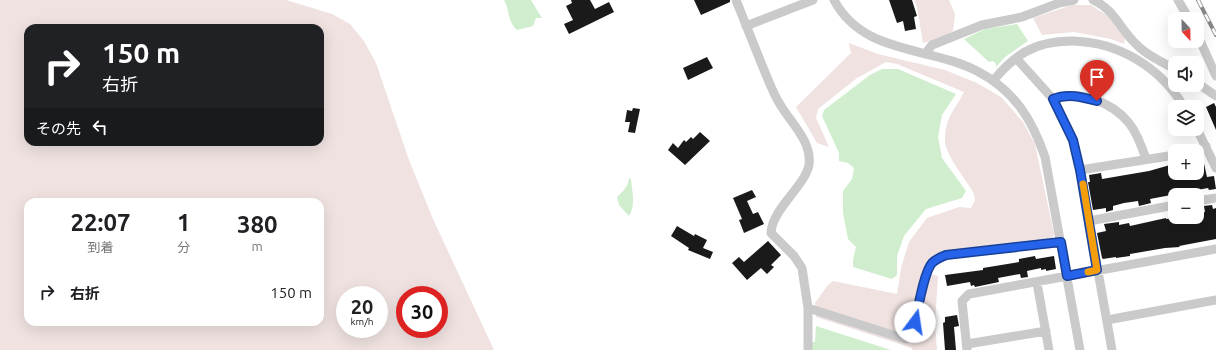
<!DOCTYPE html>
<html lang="ja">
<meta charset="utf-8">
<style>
body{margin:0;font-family:Ubuntu,"Noto Sans JP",sans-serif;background:#f2f2f2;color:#202124;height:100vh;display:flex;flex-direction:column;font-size:15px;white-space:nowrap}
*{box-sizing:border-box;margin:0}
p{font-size:13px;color:#757577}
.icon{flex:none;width:22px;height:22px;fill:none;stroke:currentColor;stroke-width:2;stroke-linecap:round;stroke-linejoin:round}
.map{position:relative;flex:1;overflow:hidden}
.panel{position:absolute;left:24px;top:198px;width:300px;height:128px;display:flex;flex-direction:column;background:#fff;border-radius:12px;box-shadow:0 4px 16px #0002}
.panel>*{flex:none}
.banner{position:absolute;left:24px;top:24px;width:300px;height:122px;border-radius:12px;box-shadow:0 4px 16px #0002;background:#202124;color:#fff;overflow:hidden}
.needle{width:26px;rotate:158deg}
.controls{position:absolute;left:1168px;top:12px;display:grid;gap:8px}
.controls a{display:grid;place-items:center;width:36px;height:36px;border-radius:8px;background:#fff;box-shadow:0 4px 16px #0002;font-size:20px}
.speed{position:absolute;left:336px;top:286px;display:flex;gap:8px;font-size:20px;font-weight:700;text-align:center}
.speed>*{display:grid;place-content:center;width:52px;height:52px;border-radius:50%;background:#fff;box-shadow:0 4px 16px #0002;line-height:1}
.speed small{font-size:10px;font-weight:400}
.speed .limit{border:6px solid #d22;background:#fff;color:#111}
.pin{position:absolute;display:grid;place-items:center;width:34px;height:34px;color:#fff;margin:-41px -17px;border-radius:50% 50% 50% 0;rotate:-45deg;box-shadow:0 0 4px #0007}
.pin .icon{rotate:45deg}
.me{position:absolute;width:44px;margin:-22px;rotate:14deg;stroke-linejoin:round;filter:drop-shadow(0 0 3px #0008)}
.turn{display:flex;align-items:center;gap:14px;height:84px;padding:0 12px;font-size:18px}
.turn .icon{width:52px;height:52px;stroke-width:2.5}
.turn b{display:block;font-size:28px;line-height:34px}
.then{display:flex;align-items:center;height:38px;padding:0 12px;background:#0003;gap:8px;font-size:15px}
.eta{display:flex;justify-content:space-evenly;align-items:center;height:68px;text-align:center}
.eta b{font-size:24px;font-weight:700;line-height:28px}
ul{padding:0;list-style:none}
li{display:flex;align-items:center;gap:12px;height:52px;padding:0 12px}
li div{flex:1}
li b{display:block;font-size:15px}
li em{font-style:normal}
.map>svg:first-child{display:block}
.green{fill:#efe2e1;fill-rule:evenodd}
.water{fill:#d0eece}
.building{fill:#1a1a1a}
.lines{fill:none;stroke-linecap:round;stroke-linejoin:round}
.minor{stroke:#cacaca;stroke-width:9}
.rail-casing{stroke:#888;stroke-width:4}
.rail{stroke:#fff;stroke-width:2.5;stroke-dasharray:8;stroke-linecap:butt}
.route-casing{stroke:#184099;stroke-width:10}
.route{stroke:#2563eb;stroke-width:7}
.slow{stroke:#f59e0b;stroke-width:7}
</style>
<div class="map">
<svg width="1216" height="350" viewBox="0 0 1216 350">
<rect width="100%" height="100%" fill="#fff"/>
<!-- green -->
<path class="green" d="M0,0H286L332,14L350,24L364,41L376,63L409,160L433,219L494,350H0ZM28,28H320V142H28ZM28,202H320V322H28ZM345,295H379V329H345ZM405,295H439V329H405Z
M914,0H949L955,14L953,31L939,39L923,43L917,7Z
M1072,5H1091L1111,18L1125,38L1124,44L1111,39L1074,32L1042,35L1033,18Z
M849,43L878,54L945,70L977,83L1001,97L1023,122L1035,144L1054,234L1051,241L943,253L924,272L938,276L935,323L937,350H912V348L816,317L815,303L828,285L833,281L897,294L901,268L909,242L927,218L959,207L971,208C972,205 975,202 975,199C976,189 945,159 945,140C945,117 955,110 964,92L897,64L886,62L857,78L818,109L816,118L829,147L817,143L796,107L851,53Z"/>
<!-- water -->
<path class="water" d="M504,0H531L542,18H536L533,26L517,30C507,21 510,10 504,0Z
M1017,24L1028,41L1005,57L996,67V64L993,61L989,62L964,39L985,29Z
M882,69H898L956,94L942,115L938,137L942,158L966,191L962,198L926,209L904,236L897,256V275L892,279L853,267V260L856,247L848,239L843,213V191L852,179L854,168L848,163L839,161V153L822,116L824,110L870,75Z
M629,178L631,179C632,191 636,205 629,216L619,205L617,197C622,193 629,185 629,178Z
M816,326L891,350H811V342H815Z"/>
<!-- building -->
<path class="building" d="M571,0H590L595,9L609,2L614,12L569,34L564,24L573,20L566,6L572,3Z
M694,0H730V2L701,15Z
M889,0H912L917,16L914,17L916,29L905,31L903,21L897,23Z
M707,57L713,68L688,80L683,68Z
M1214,103L1216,107V130L1206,107Z
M633,108L640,109L635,133L628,132L630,122H625L627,110L632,111Z
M700,132L710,141L685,165L668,150L673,143L678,148L684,140L686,142L691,137L693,139Z
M1203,159L1207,177L1214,176L1216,189L1209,190L1208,188L1181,193V195H1171L1150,199L1151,203L1139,206L1138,201L1124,203L1113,206V210L1106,212V208L1093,210L1088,182H1090L1089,175L1101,173L1102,179L1149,171L1170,165L1171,167H1175V173H1197V160Z
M752,190L756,197L747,201L753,214L758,212L764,224L744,233L739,220L742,219L733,198Z
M1212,205L1213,209L1216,208V239L1179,246L1180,247L1165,248L1130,254V256L1116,258V257L1103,259L1102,258L1097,233L1106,231L1104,224L1119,222V225L1129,223L1130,226L1166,218V219L1179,217H1197V214L1205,212L1204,206Z
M677,226L694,236L695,234L707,240L703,248L713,252L710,259L688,250L689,248L671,236Z
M768,241L781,255L771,265L774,267L767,274L761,268L747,280L732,263L739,257L744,262Z
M1035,256L1036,259L1054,256L1056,269L1046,271V269L1041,270V268L1027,271L1028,277L1021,278L1020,274L998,278L999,282L975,287L974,285L971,286L970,282L947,286L945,275L983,270V268L1019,262V259Z
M957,315L959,326L954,327L956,350H945L943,323L945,322V317Z"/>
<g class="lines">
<!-- minor -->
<path class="minor" d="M736,0C745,22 753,43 762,65C768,79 773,94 781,106C792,124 812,142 809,165C805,186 772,209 771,233L794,256L802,268L808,308L905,339L911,337C916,319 922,279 930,265C934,259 940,257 946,255L1061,242
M834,0C863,55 929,46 977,71C1014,90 1032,119 1045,157L1080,350
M1093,0C1115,10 1120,29 1136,44C1146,55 1162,62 1175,69
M1178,0L1189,19
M746,26L813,0
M1197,34L1216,76
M925,54L932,45L982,25L1022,17L1059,3L1074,0
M1016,58L1053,99L1073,140L1080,170L1112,350
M993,81C1002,70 1013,59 1025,52C1039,44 1056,41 1072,41C1119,42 1160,67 1184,107
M1197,83L1216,96
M1053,99C1078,89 1112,102 1129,123C1137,133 1142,147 1146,159
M1197,129L1216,168
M1197,151L1206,146
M1080,170L1175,155
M1197,201L1216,198
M1089,221L1175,205
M1037,283L1049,350
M1107,320L1216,300
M967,344L1046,331
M808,350V308
M967,350L962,301L969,294L1216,249"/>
<!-- rail casing -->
<g class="rail-casing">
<path id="rail" d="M1198,0L1216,35"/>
</g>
<!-- rail -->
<use href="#rail" class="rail"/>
</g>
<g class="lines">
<!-- route casing -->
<g class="route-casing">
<path id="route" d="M915,322C918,309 924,272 932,263C936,259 941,257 946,255L1061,242L1067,276L1097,270L1080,170L1073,140L1053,99C1068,93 1082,97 1097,101"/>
</g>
<!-- route -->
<use href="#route" class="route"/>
<!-- slow -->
<path class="slow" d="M1083,184L1097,270L1088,272"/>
</g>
</svg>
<div class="controls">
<a><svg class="needle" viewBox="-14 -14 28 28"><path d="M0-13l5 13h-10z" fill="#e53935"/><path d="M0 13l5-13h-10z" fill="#757577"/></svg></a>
<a><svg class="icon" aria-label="sound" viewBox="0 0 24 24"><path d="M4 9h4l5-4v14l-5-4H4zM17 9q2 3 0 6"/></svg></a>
<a><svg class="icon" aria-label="layers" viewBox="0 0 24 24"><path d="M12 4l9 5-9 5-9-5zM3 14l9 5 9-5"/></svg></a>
<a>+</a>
<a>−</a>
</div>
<div class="speed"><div>20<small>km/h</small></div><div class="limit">30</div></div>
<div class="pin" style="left:1097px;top:101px;background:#d93025"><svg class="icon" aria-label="arrive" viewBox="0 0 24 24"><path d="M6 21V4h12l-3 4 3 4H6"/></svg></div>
<svg class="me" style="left:915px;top:322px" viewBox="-20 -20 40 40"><circle r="19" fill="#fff"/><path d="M0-13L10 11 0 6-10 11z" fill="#2563eb"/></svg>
<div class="banner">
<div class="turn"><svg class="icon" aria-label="right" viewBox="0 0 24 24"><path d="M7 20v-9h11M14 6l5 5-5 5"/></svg><div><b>150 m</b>右折</div></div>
<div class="then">その先<svg class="icon" aria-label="left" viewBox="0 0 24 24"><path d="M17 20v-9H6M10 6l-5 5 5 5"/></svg></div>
</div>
<section class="panel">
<div class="eta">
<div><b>22:07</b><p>到着</p></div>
<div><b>1</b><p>分</p></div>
<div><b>380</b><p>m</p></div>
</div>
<ul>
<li><svg class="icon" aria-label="right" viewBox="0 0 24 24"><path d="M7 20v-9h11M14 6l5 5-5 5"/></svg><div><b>右折</b></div><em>150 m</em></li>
</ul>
</section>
</div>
